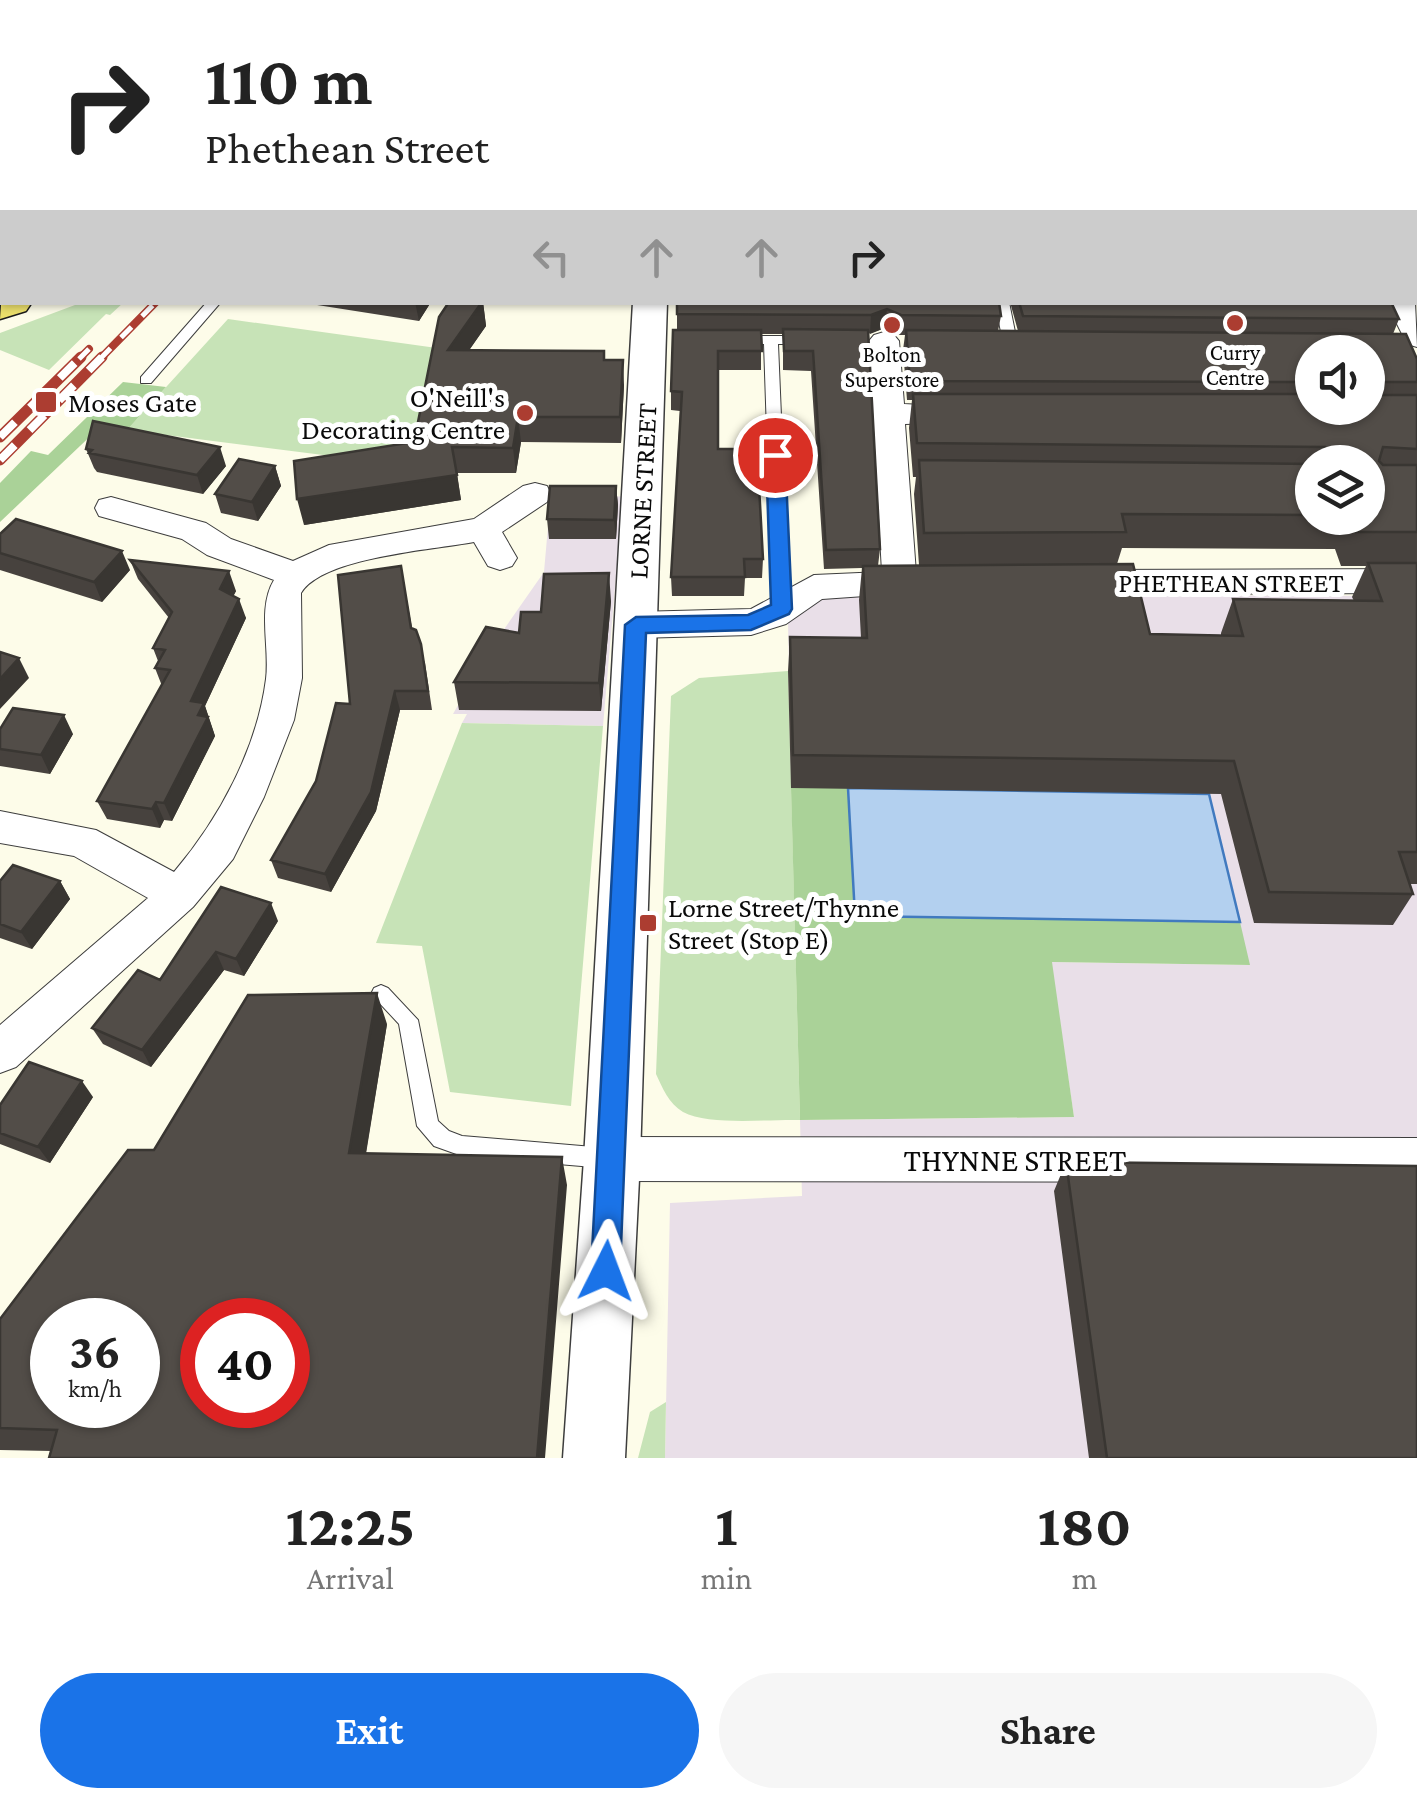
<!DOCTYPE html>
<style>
body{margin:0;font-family:"Crimson Pro",serif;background:#f6f6f6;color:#222;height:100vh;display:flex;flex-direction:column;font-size:38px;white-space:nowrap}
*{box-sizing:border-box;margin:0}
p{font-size:32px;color:#767676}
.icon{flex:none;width:55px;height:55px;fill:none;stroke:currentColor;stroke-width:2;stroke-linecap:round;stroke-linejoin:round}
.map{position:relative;height:1458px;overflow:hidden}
.details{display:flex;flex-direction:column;background:#fff;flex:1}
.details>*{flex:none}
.top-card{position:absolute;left:0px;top:0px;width:1418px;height:305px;box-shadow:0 2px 8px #0004;background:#fff;color:#222;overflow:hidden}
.fabs{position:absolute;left:1295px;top:335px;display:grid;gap:20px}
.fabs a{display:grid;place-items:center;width:90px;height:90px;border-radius:50%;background:#fff;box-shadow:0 2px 8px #0004;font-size:50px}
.speed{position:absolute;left:30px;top:1298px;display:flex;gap:20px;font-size:50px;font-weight:700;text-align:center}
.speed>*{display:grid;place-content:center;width:130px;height:130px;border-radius:50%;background:#fff;box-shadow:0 2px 8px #0004;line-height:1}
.speed small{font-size:25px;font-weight:400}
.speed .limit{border:15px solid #d22;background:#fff;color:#111}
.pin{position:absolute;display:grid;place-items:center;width:85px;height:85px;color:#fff;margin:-42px;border:5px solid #fff;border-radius:50%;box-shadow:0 2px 10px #0007}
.me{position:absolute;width:110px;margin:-55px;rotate:3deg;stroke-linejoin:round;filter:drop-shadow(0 0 8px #0008)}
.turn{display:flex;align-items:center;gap:35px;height:210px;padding:0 40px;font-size:45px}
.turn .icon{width:130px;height:130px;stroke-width:2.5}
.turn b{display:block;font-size:70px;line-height:85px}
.lanes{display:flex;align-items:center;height:95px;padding:0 40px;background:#0003;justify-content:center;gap:50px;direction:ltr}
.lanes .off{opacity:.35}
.eta{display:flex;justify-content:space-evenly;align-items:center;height:170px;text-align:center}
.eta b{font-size:60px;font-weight:700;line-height:70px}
.button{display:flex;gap:20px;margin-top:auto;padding:20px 40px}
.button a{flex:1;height:115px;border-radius:60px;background:#1a73e8;color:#fff;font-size:40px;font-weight:700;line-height:115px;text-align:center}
.button a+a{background:#f6f6f6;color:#222}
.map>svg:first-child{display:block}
.industrial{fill:#e9dfe8}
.green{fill:#c7e3b7}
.forest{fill:#aad298}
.water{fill:#b3d0ef;stroke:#417abf;stroke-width:2.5}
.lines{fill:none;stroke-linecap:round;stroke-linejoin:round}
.service-casing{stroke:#3d3d3d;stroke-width:2}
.minor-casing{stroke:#3d3d3d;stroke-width:2}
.tertiary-casing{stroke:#3d3d3d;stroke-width:3}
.primary-casing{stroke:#1b1b1b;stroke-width:3}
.service{fill:#fff;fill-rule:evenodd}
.minor{fill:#fff;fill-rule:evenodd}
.tertiary{fill:#fff;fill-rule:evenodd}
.primary{fill:#ebdf6b;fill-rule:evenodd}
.rail-far1-casing{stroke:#ac3d31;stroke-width:8}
.rail-casing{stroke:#ac3d31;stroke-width:11}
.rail-far1{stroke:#fff;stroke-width:5;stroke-dasharray:15;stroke-linecap:butt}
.rail{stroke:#fff;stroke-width:8;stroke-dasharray:21;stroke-linecap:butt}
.wall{fill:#47423e;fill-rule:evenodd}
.shaded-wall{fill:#393632}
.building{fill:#524d48;stroke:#393632;stroke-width:2.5;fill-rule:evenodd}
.route{fill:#1a73e8;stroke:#114b97;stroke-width:2.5}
.poi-dot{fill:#ac3d31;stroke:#fff;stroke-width:4}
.labels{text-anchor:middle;stroke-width:10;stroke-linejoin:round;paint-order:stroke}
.far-poi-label{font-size:22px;fill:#0a0a0a;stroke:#fff}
.poi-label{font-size:28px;fill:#0a0a0a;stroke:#fff;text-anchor:start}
.street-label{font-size:28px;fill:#0a0a0a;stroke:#fff}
.near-street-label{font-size:32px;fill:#0a0a0a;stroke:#fff}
</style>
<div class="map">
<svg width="1417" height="1458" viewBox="0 0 1417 1458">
<rect width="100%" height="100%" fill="#fdfce9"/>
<!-- industrial -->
<path class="industrial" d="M623,496L603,726L462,723L467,714H453L486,655L544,572L550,504Z
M1123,595L1417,596V1458H665L670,1203L802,1196L800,1120L1074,1117L1051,962L1249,965L791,788L788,621L826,597Z"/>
<!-- green -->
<path class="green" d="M83,302L123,303L110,315L106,314L49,370L0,350V333Z
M228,319L451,350L418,454L323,455L127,430Z
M788,671L800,1120C769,1119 709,1126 683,1112C669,1104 662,1087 656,1074L671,696L699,678Z
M462,723L603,726L571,1106L450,1092L422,946L376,943Z
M666,1402L665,1458H638L650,1412Z"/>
<!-- forest -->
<path class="forest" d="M123,382L166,387L127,430L100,427L0,522V483L31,451L48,455Z
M791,788H848L855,916L1240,922L1250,965L1052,962L1074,1117L800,1120Z"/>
<!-- water -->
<path class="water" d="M848,788L1209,794L1240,922L855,916Z"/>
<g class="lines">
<!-- service casing -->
<g class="service-casing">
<path id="service" d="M1417,183V192L1415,193V184Z
M207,302H221L151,383H141V377Z
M995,302H1009L1017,342L1015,345L1010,346L1003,342Z
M738,336H807L814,340L807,344H778L789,609L781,615L773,609L764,344L733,343L731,340Z
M381,985L388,988L418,1020L438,1121L449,1131L462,1136L605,1148L613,1151L616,1158L613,1165L605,1168L462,1156L434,1146L417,1126L399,1024L371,994L374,988Z"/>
</g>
<!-- minor casing -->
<g class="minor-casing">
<path id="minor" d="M213,0H235L236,2H214Z
M882,0H908L909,2H883Z
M1386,302H1415L1417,347L1407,344Z
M884,332L894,335L899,341L904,404L974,408L979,415L974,422L905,424L916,573L927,583L922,592L822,599L786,624L751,635L635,638L622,634L617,625L622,616L635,612L751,609L814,575L882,572L869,341L874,335Z
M535,483L547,486L551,494L547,502L502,532L517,558L512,566L500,570L488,566L474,542C432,550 323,557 301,593L302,678L294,720L264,797L233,859L193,907L16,1067L0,1073V1025L148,898L74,856L0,843V811L96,830L174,872C219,819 257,749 266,679C270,647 257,608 274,580L207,555L182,539L99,516L95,508L99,500L111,497L206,523L231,539L293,561L329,545L474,519L523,486Z
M1417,569V593L1090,594L1078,591L1073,582L1078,573L1090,570Z
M612,1137L1417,1138V1182L612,1181L596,1174L589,1159L596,1144Z"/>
</g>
<!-- tertiary casing -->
<g class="tertiary-casing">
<path id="tertiary" d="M633,302H667L640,1159L625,1458H563L584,1159Z"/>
</g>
<!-- primary casing -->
<g class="primary-casing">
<path id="primary" d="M1415,257H1417V281H1415Z
M2,291V302H32L26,311L0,319Z"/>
</g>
<!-- service -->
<use href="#service" class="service"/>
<!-- minor -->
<use href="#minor" class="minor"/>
<!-- tertiary -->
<use href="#tertiary" class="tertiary"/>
<!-- primary -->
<use href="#primary" class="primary"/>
<!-- rail-far1 casing -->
<g class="rail-far1-casing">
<path id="rail-far1" d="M79,359L89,349
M100,359L156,302"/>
</g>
<!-- rail casing -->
<g class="rail-casing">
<path id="rail" d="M0,437L81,357
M0,460L102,357"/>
</g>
<!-- rail-far1 -->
<use href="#rail-far1" class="rail-far1"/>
<!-- rail -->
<use href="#rail" class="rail"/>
</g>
<!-- wall -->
<path class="wall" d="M265,0H381L378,2L369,1L367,2H267Z
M969,0H1114L1119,2H969Z
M1417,0V109L1415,108V2Z
M298,302H431L419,321Z
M449,302H483L486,326L469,350L604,351L605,360L624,385L621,443L521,442L516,473H457L461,500L304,525L414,442Z
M677,302H999L1001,316L998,331H1018L1010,302H1391L1399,319L1393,334L1417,359V884H1410L1413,894L1393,925L1254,923L1221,794L791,788L788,671L790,637L861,638L859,600L862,568L824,569L811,371L783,370V334H761V370H718V449L763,559L762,578H745L744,596H672L671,577L680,411L671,410V391L677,330ZM885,328L899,335H905L903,350L907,400H912L909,428L913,477H916L914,494L919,565L878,566L880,549L868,334ZM1312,352H1368V408H1312ZM1312,462H1368V518H1312ZM1122,548L1335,549L1341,566H1366L1352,597L1354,601L1233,599L1221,633V635L1150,634L1117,564Z
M86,449L226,466L203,494L97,472L94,468Z
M275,466L281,486L258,521L221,513L215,494Z
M616,486L618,505L616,539H549L547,519Z
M0,534L130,570L102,602L0,570Z
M130,560L236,591L233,596L246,618L205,706L215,736L172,821L164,820L160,828L107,819L97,801L162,686L155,668L158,661L153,648L169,618L138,579Z
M401,566L412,628L425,663L432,710H400L376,811L331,892L278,878L271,860L316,781L350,704Z
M611,601L601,711L459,710L454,682L519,633L541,612Z
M0,729L73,734L50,774L0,766Z
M0,881H60L70,899L32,949L0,938Z
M278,921L244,976L224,970L151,1067L103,1044L92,1028L160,980Z
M387,1024L366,1154L567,1185L51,1451L0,1450V1319L154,1150Z
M93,1097L50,1163L0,1144V1105Z
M1066,1162L1417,1458H1089L1054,1191Z"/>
<!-- shaded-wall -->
<path class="shaded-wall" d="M350,0H368L367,2H349Z
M719,0H770L762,2H712Z
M0,92L2,110V140L0,121Z
M2,242V262L0,263V243Z
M415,302H431L419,321Z
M482,302H483L486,326L452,375L448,350Z
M887,309L885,328L870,334L871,315Z
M623,360L624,385L621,443L620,417Z
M518,417L521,442L516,473L513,448Z
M220,447L226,466L203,494L197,475Z
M275,466L281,486L258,521L252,502Z
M457,475L461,500L304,525L297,499Z
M616,486L618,505L616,539L614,520Z
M122,551L130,570L102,602L94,582Z
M229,571L236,591L227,609L220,589Z
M609,573L611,601L601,711L599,683Z
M239,599L246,618L205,706L215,736L172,821L164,803L191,701Z
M19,658L29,678L0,709V679Z
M395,691L400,710L376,811L331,892L325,874Z
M64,715L73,734L50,774L41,755Z
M156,802L164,820L160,828L152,809Z
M60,881L70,899L32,949L21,932Z
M271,903L278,921L244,976L236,959Z
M216,952L224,970L151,1067L142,1050Z
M377,993L387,1024L361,1182L349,1153Z
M82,1081L93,1097L50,1163L38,1147Z
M562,1157L567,1185L545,1458H537Z"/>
<!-- building -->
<path class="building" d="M274,0H297L296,2H276Z
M597,0H719L712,2H589Z
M1020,0H1114L1119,2H1026Z
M1146,0H1417V77L1415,79V2H1139Z
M0,121L2,140V242L0,243Z
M449,302H482L448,350L604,351V360H623L620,417H518L513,448L452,447L457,475L297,499L294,461L414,442L439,317Z
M677,302H999L1001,316L901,315L887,309L871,315L677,314Z
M1019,302H1391L1399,319L1023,316Z
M783,329L868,330L880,549L826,550L813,351H784Z
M673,330H761L762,351H718V449H757L763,559H744L745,577H671L682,392L671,391Z
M906,330L1406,334L1417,359V382H1368V352H1312V382L910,381Z
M913,394H1312V408H1368V395H1417V449L1383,447L1379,461L1383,465H1417V532H1356L1351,518H1368V462H1326L1329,451L1325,447L917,443Z
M93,421L220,447L197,475L89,453L92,450L86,449Z
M239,459L275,466L252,502L215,494Z
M919,460L1312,464V515L1122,514L1126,532L924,533Z
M550,486H616L614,520L547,519Z
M16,519L122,551L94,582L0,553V534Z
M130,560L229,571L220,589L239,599L191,701L204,703L198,715L208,717L164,803L156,802L152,809L97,801L170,670L155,668L165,650L153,648L172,612Z
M1368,563H1417V852H1399L1413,894L1269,892L1234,761L793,755L790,637L867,638L863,566L1133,564L1150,634L1243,636L1233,599L1382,601Z
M401,566L411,628L416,630L421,644L428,691H395L371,792L325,874L271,860L316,781L336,703L350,704L338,575Z
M609,573L599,683L454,682L486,627L519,633L521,612H541L544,574Z
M0,652L19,658L0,679Z
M13,708L64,715L41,755L0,749V729Z
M13,865L60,881L21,932L0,924V881Z
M221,887L271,903L236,959L216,952L142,1050L92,1028L138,970L160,980Z
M377,993L349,1153L562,1157L537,1458H49L57,1430L0,1428V1319L128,1150H154L248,995ZM52,1320H138V1405H52ZM202,1320H288V1405H202Z
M29,1062L82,1081L38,1147L0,1133V1105Z
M1066,1162L1417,1166V1458H1107Z"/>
<!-- route -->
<path class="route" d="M775,449L785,455L792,609L789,614L751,630L646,633L620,1271L616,1281L606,1286L595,1281L591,1271L625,625L636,617L748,615L771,605L766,455Z"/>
<!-- markers -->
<g class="poi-dot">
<circle cx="1235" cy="323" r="10"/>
<circle cx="892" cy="325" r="10"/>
<rect x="34" y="390" width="24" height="24" rx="5"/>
<circle cx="525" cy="413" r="10"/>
<rect x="638" y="913" width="20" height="20" rx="5"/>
</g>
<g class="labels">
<!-- far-poi labels -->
<g class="far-poi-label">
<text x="1235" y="360">Curry<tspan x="1235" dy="25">Centre</tspan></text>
<text x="892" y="362">Bolton<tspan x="892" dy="25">Superstore</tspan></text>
</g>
<!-- poi labels -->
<g class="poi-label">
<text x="505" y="407" text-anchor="end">O'Neill's<tspan x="505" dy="32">Decorating Centre</tspan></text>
<text x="68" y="412">Moses Gate</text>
<text x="668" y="917">Lorne Street/Thynne<tspan x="668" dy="32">Street (Stop E)</tspan></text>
</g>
<!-- street labels -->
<g class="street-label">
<text transform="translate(642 491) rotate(-87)" y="10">LORNE STREET</text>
<text x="1231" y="592">PHETHEAN STREET</text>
</g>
<!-- near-street labels -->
<g class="near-street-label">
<text x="1015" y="1171">THYNNE STREET</text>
</g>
</g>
</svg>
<div class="fabs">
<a><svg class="icon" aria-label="sound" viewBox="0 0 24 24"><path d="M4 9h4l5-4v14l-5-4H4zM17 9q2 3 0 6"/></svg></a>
<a><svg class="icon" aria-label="layers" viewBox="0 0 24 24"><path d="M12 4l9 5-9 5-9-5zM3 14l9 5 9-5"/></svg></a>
</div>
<div class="speed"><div>36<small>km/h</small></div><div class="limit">40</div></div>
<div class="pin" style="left:775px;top:455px;background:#d93025"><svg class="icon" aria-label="arrive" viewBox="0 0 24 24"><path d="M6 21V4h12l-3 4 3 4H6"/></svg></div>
<svg class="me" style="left:606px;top:1271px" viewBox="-20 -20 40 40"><path d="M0-17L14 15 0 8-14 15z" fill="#1a73e8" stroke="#fff" stroke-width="4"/></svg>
<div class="top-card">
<div class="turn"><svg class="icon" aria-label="right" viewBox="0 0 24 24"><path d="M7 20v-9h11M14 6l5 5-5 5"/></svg><div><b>110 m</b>Phethean Street</div></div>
<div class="lanes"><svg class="icon off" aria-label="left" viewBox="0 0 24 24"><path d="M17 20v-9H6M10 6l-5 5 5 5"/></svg><svg class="icon off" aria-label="ahead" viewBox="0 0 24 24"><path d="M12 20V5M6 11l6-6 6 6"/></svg><svg class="icon off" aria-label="ahead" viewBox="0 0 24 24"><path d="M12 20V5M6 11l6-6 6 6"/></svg><svg class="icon" aria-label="right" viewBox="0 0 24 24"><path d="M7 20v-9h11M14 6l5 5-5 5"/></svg></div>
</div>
</div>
<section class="details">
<div class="eta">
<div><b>12:25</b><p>Arrival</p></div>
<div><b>1</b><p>min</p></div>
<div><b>180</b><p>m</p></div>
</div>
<div class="button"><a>Exit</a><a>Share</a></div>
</section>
